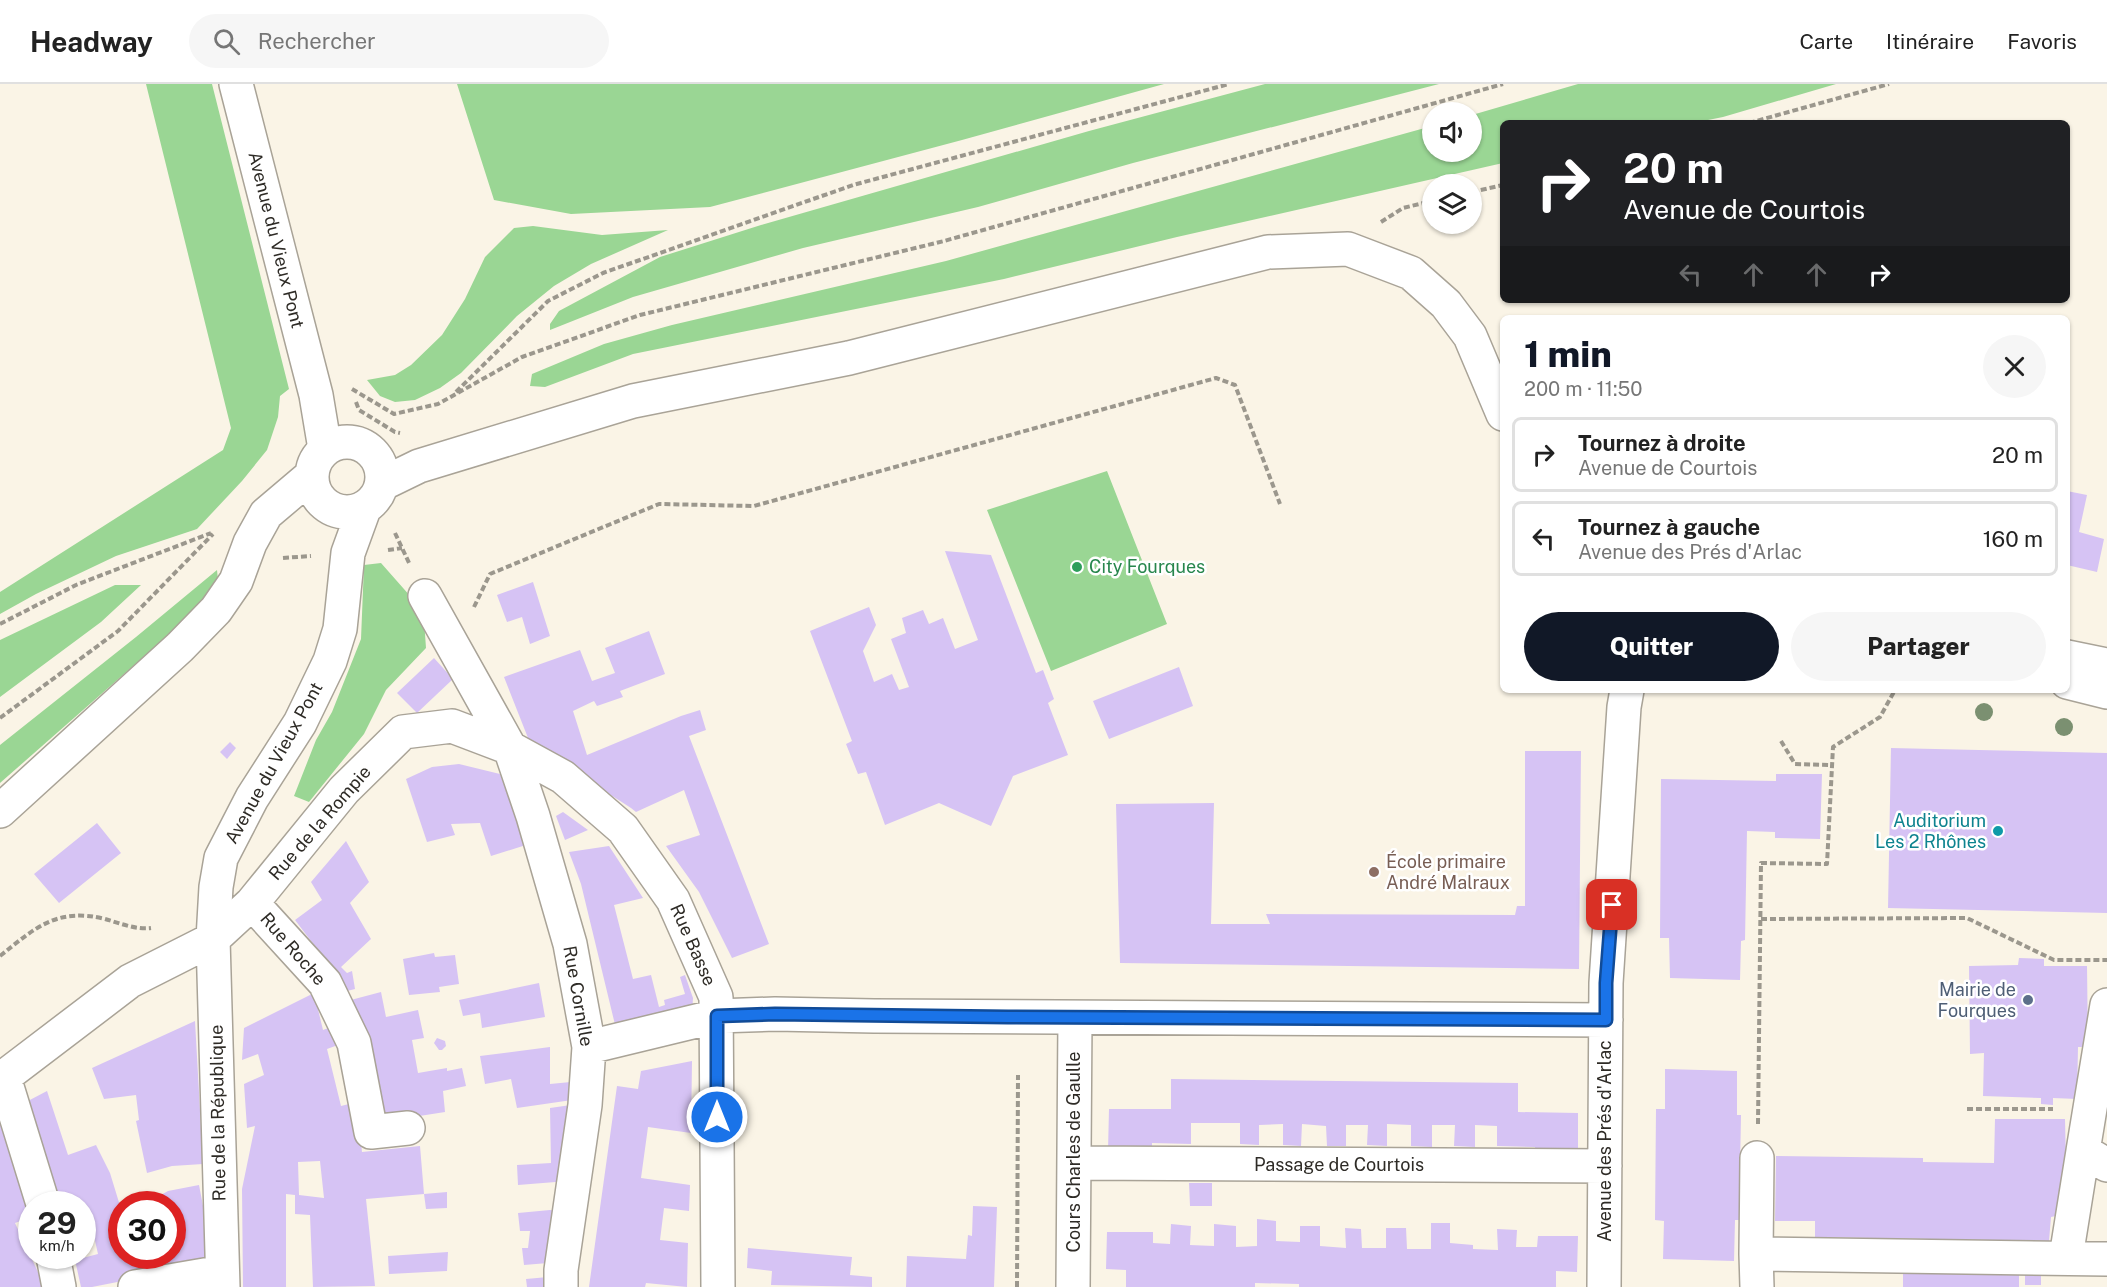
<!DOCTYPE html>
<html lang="fr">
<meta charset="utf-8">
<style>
body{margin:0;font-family:"Public Sans",sans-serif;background:#f6f6f6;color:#222;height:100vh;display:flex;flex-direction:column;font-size:22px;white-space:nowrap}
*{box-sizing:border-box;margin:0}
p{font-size:20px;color:#767676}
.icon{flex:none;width:33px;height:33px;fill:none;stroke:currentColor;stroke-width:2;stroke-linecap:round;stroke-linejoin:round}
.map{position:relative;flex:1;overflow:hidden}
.details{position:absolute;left:1500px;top:231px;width:570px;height:378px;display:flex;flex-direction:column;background:#fff;border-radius:9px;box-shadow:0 2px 4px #0004}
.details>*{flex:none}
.top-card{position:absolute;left:1500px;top:36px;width:570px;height:183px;border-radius:9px;box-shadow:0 2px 4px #0004;background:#202124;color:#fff;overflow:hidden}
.tools{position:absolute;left:1422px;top:18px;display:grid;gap:12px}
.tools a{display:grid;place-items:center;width:60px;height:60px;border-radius:50%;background:#fff;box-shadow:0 2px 4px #0004;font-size:30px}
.speed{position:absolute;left:18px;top:1107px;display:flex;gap:12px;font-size:30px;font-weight:700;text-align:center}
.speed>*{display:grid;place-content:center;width:78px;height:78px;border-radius:50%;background:#fff;box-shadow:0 2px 4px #0004;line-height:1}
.speed small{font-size:15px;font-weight:400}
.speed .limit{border:9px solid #d22;background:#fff;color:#111}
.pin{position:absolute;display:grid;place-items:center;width:51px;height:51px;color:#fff;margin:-26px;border-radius:12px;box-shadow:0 3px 9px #0006}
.me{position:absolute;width:66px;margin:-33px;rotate:0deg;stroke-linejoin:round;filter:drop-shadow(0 0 4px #0008)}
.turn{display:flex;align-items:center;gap:21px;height:126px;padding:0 24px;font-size:27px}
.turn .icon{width:78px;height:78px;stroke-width:2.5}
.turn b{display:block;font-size:42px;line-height:51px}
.lanes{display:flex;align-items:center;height:57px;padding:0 24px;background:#0003;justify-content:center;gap:30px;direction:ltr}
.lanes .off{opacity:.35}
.round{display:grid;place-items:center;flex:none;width:63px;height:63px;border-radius:32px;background:#f6f6f6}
.overview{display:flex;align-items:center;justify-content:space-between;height:102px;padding:0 24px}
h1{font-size:36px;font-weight:800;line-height:45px;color:#111827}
.action{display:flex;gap:12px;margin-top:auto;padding:12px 24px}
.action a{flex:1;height:69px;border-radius:36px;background:#111827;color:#fff;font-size:24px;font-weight:800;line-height:69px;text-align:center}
.action a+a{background:#f6f6f6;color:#222}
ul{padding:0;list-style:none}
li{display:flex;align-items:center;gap:18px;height:75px;margin:0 12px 9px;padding:0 12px;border:3px solid #e0e0e0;border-radius:9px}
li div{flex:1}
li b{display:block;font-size:22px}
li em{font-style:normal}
header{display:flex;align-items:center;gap:36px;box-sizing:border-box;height:84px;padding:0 30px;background:#fff;border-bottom:2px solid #e0e0e0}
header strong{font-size:28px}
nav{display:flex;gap:33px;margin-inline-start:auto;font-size:21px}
.search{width:420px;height:54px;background:#f6f6f6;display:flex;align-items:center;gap:15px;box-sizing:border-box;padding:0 21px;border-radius:33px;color:#767676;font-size:22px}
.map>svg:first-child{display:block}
.green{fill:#9ad694}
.building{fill:#d6c3f4;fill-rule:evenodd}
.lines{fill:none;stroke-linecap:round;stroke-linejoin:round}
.minor-casing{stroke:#a9a397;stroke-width:36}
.path{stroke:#9b978d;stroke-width:4;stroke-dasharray:6 3;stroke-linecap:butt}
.minor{stroke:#fff;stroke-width:33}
.tree{fill:#7b9071}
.route-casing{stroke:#114b97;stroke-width:15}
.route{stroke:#1a73e8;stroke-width:10}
.leisure-dot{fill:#2e9e5b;stroke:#fff;stroke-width:2}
.culture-dot{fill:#0f9aa8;stroke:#fff;stroke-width:2}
.education-dot{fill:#8d6e63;stroke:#fff;stroke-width:2}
.service-dot{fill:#5c6f8a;stroke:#fff;stroke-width:2}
.labels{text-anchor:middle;stroke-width:5;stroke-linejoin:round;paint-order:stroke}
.street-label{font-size:18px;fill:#2e2b26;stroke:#fff}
.leisure-label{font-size:18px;fill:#27864d;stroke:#fff;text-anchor:start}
.culture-label{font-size:18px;fill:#0d838f;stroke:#fff;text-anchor:end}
.education-label{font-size:18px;fill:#785e54;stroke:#fff;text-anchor:start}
.service-label{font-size:18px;fill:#4e5e75;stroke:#fff;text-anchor:end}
</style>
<header>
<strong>Headway</strong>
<div class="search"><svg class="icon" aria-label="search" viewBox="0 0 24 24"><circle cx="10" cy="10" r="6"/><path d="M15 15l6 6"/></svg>Rechercher</div>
<nav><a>Carte</a><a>Itinéraire</a><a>Favoris</a></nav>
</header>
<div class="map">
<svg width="2107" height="1203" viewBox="0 0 2107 1203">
<rect width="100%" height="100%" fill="#faf4e6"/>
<!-- green -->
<path class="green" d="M146,0H212L289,305L280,312L278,333L267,366L242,397L197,445L116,472L36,510L0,530V508L223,366L231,344Z
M457,0H1164L962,56L710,123L571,130L494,116Z
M1265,0H1439L1133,79L978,123L803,164L633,213L550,246V240L559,227L660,173L761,141L1089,47Z
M1578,0H1836L1723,33L1693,39H1503V79L1177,153L1004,195L633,270L545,303L530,302L532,290L604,260L672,241L946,177L1432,42V68H1472V31Z
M533,142L602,151L668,146L591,180L554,202L517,232L461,289L440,304L415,316L395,318L380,312L367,296L395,291L411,281L442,251L465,215L485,173L514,144Z
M1107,387L1167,540L1051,587L987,426Z
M381,479L411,513L424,536L426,564L386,606L364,650L309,718L294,712L316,656L332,628L361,555L364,481Z
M217,486L218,496L206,518L0,699V661L136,553Z
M115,501H141L101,538L0,613V556Z"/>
<!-- building -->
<path class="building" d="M2067,407L2087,411L2079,448L2104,455L2097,488L2067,481Z
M945,467L991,471L1036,589L1043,586L1054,615L1048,619L1068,671L1013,692L991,742L939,719L885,741L866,688L858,690L846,660L852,657L810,547L869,523L876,541L863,567L874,598L892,590L899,606L909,603L891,555L906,549L902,534L923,526L929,540L943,534L955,565L978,556Z
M533,498L550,552L530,560L522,533L507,538L497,511Z
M649,547L665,590L620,607L623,613L597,622L594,617L573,627L587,671L681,632L700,626L706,646L689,652L769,860L732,874L699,808L666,762L700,751L684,706L636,728L631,724L530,659L504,593L580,566L592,597L615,589L605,564Z
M434,574L453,595L417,629L397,609Z
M1179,583L1193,622L1109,655L1093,617Z
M230,658L236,664L227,675L220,668Z
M1891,664L2107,669V829L1888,824Z
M1525,667H1581L1579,885L1120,879L1116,720L1214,719L1211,840H1270L1266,830L1515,831L1517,822H1525Z
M459,680L500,690L526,761L491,772L480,739L451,740L455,751L427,758L406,695L432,683Z
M1776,690H1822L1820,755L1775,754V748L1747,747L1745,856L1741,857L1740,896L1670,894L1669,854H1660L1661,695L1776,697Z
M563,728L588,746L565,756L556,732Z
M97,739L121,769L59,819L34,790Z
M346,757L369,798L350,819L371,855L341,883L347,889L352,887L355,905L343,908L327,878L295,836L322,816L311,798Z
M609,762L643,814L614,821L633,895L651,891L659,923L665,921L664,916L685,910L680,893L685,891L693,914L692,930L618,953L581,800L569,768Z
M434,869L435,873L455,871L459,900L439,903L440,908L409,911L403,875Z
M2019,874L2044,875V882H2087L2088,963H2078L2077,1015L2053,1014V1021L2041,1020V1014L1983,1012L1984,969L1970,970L1969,882L2018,881Z
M539,899L545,933L482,944L480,929L463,932L459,916Z
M381,908L386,933L418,926L424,954L412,956L418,989L447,984V987L462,984L466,1002L443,1007L445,1028L413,1033L381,1042L347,917Z
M314,909L323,946L331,943L338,961L327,965L341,1022L357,1018L362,1068L420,1062L424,1110L366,1115L375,1202L313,1203L310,1131L295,1130V1111L286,1110V1203H243L242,1105L255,1042L247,1044L244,1000L264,991L258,970L242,976L244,944ZM320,1077L324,1114L299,1111L298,1078Z
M195,937L203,1080L172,1082L147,1089L136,1037L139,1036L136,1011L104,1015L92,984Z
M437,954L445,957L446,962L442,966H439L434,959Z
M550,963V1000L581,997L579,1015L517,1024L511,995L485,1000L480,972Z
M692,977L691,1049L648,1043L641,1094L690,1101L689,1127L664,1124L660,1156L688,1159L687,1203L646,1199L645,1203H589L617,1002L638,1005L641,987Z
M1665,985L1737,987V1031H1741L1739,1136H1735L1734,1177L1663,1175L1664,1137L1655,1136L1656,1025H1665Z
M1171,995L1518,999V1028L1578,1029V1072L1535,1071V1063L1497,1062V1042L1475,1041V1063L1454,1062L1455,1041H1432V1063L1411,1062V1041L1387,1040V1062L1367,1061L1368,1041H1346V1062H1327L1326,1042L1302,1040L1301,1062L1283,1061V1040L1259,1041V1061L1240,1060V1039H1191V1060L1152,1059V1067H1108L1109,1025H1171Z
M47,1007L68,1071L96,1061L110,1089L121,1125L122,1172H172V1120H145L168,1107L199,1101L214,1179L92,1203H81L75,1176L98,1170L93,1148L82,1151V1120H58L26,1018Z
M578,1020L568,1097L518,1101L517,1081L551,1079L550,1024Z
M1995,1035H2065L2066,1080L2056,1132L2051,1133L2049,1157L1815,1153V1137H1775L1776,1072L1923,1074V1078L1994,1079Z
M0,1038L32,1120V1133L15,1139L45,1203H0Z
M1189,1099H1212V1122H1190Z
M447,1108V1124L426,1125L424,1110Z
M973,1122L997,1123L994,1203H906L907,1172L966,1175L968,1151L972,1152Z
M550,1126L564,1128L548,1179L524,1181L522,1164H528L530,1147H520L518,1129Z
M1257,1135L1276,1137V1157L1300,1158V1142H1320V1162L1346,1164L1345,1144L1361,1145L1362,1164H1386V1144H1406L1407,1165H1431V1139H1450V1159L1473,1161V1165L1498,1166L1497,1145L1517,1146L1516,1163H1537L1538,1152H1578L1577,1188L1556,1187V1203H1299V1200L1255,1199V1203H1126V1186L1106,1185L1107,1148H1153V1159L1170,1160L1171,1140L1191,1142L1190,1161L1214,1162V1140L1236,1142V1163L1257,1162Z
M748,1164L852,1173L850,1191L872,1193V1203L771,1201L772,1187L747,1184Z
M448,1168L447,1187L389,1190L388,1172Z
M1903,1187L2019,1188V1203H1903Z
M2025,1189L2041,1190V1201H2025Z
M548,1193V1203H527L526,1195Z"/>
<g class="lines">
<!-- minor casing -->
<g class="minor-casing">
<path id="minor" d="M236,0L316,311L325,365
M312 393a35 35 0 1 1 70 0a35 35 0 1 1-70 0Z
M382,400L419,382L633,317L849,274L1268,168L1348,165L1411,189L1446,220L1470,252L1503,330
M425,512L510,664L533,732L570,860L589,963L585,1021L561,1186V1203
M2067,573L2107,581
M2067,598L2107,608
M0,727L180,563L216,526L236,497L250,459L266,430L312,391
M252,819L325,899L354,959L371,1048L408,1044
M2107,921L2083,1067L2107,1081
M589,963L717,932L775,930L874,932L1606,936
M1074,1079L1605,1082
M43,1120L4,993L130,897L213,855L252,819L344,706L403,648L452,642L510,664L563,693L623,745L673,816L716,913L718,1203
M1756,1170L1757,1074
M53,1172L59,1203
M2066,1173L2083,1067
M135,1203L222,1188
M223,1203L213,855L216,803L221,774L252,714L300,639L330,577L340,545L348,469L364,425
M1073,1203L1075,934
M1604,1203L1606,899L1624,623L1627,606
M1757,1203L1756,1170L2107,1175"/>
</g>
<!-- path -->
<path class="path" d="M1749,39L1889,0
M1472,108L1503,101
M1381,138L1403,124L1432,117
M352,305L394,330L438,320L522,273L640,231L944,157L1503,0
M456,308L548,217L603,189L853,101L1229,0
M356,318L359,326L395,348L400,349
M395,449L410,481
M388,466L402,464
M283,474L311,472
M474,523L490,490L659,420L754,422L1216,294L1235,301L1280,420
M0,540L76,501L211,449
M0,634L118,547L213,450
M1781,657L1795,680L1832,681
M1761,835L1967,834L2054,876H2107
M0,872C35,844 57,823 105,835C119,839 136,846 151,844
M1967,1025H2053
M1758,1040L1761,779L1827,780L1833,663L1880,633L1895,606
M1017,1203L1018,991"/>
<!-- minor -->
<use href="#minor" class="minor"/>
</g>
<!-- trees -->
<g class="tree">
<circle cx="1984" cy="628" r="9"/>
<circle cx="2064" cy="643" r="9"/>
</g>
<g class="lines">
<!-- route casing -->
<g class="route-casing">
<path id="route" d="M717,1033V932L775,930L1008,933L1606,936V899L1612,821"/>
</g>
<!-- route -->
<use href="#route" class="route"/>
</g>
<!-- markers -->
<circle class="leisure-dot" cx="1077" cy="483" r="6"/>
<circle class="culture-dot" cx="1998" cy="747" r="6"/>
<circle class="education-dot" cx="1374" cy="788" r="6"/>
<circle class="service-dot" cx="2028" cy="916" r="6"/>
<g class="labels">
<!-- street labels -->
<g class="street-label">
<text transform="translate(276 156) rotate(76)" y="6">Avenue du Vieux Pont</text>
<text transform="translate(274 679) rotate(-61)" y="6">Avenue du Vieux Pont</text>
<text transform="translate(320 739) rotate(-49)" y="6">Rue de la Rompie</text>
<text transform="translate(693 861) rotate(66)" y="6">Rue Basse</text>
<text transform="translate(293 865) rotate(49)" y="6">Rue Roche</text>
<text transform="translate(578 912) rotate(80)" y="6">Rue Cornille</text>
<text transform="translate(218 1029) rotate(-91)" y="6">Rue de la République</text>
<text transform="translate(1605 1057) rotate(-90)" y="6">Avenue des Prés d'Arlac</text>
<text transform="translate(1074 1068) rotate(-90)" y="6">Cours Charles de Gaulle</text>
<text x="1339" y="1087">Passage de Courtois</text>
</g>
<!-- leisure labels -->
<g class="leisure-label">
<text x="1089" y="489">City Fourques</text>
</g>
<!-- culture labels -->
<g class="culture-label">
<text x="1986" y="743">Auditorium<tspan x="1986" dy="21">Les 2 Rhônes</tspan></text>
</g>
<!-- education labels -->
<g class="education-label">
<text x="1386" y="784">École primaire<tspan x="1386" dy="21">André Malraux</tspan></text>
</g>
<!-- service labels -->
<g class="service-label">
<text x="2016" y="912">Mairie de<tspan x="2016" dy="21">Fourques</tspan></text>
</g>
</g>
</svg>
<div class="tools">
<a><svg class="icon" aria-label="sound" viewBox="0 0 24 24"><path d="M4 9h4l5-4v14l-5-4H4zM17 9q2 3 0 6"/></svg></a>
<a><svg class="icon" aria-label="layers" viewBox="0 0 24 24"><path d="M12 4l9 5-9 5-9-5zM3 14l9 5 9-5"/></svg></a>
</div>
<div class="speed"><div>29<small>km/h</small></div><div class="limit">30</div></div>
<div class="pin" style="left:1612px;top:821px;background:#d93025"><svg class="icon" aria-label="arrive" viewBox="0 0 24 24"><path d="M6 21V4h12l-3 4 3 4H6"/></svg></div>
<svg class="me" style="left:717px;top:1033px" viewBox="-20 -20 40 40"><circle r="17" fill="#1a73e8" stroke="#fff" stroke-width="3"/><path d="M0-11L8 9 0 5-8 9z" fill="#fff"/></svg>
<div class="top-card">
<div class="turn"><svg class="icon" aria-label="right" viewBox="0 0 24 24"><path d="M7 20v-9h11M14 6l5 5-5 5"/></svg><div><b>20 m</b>Avenue de Courtois</div></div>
<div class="lanes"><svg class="icon off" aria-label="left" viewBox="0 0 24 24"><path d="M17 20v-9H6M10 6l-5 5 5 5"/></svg><svg class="icon off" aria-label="ahead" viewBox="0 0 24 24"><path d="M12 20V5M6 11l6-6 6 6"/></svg><svg class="icon off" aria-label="ahead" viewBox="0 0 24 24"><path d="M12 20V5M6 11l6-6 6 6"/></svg><svg class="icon" aria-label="right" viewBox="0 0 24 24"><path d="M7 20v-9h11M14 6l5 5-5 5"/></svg></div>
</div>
<section class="details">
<div class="overview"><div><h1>1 min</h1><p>200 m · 11:50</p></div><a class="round"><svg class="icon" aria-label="close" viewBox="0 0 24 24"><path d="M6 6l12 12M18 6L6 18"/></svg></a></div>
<ul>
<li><svg class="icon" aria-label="right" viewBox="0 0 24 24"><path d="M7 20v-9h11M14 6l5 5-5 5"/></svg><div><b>Tournez à droite</b><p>Avenue de Courtois</p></div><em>20 m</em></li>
<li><svg class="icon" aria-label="left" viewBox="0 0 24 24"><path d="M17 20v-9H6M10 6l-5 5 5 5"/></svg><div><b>Tournez à gauche</b><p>Avenue des Prés d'Arlac</p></div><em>160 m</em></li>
</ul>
<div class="action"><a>Quitter</a><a>Partager</a></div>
</section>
</div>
